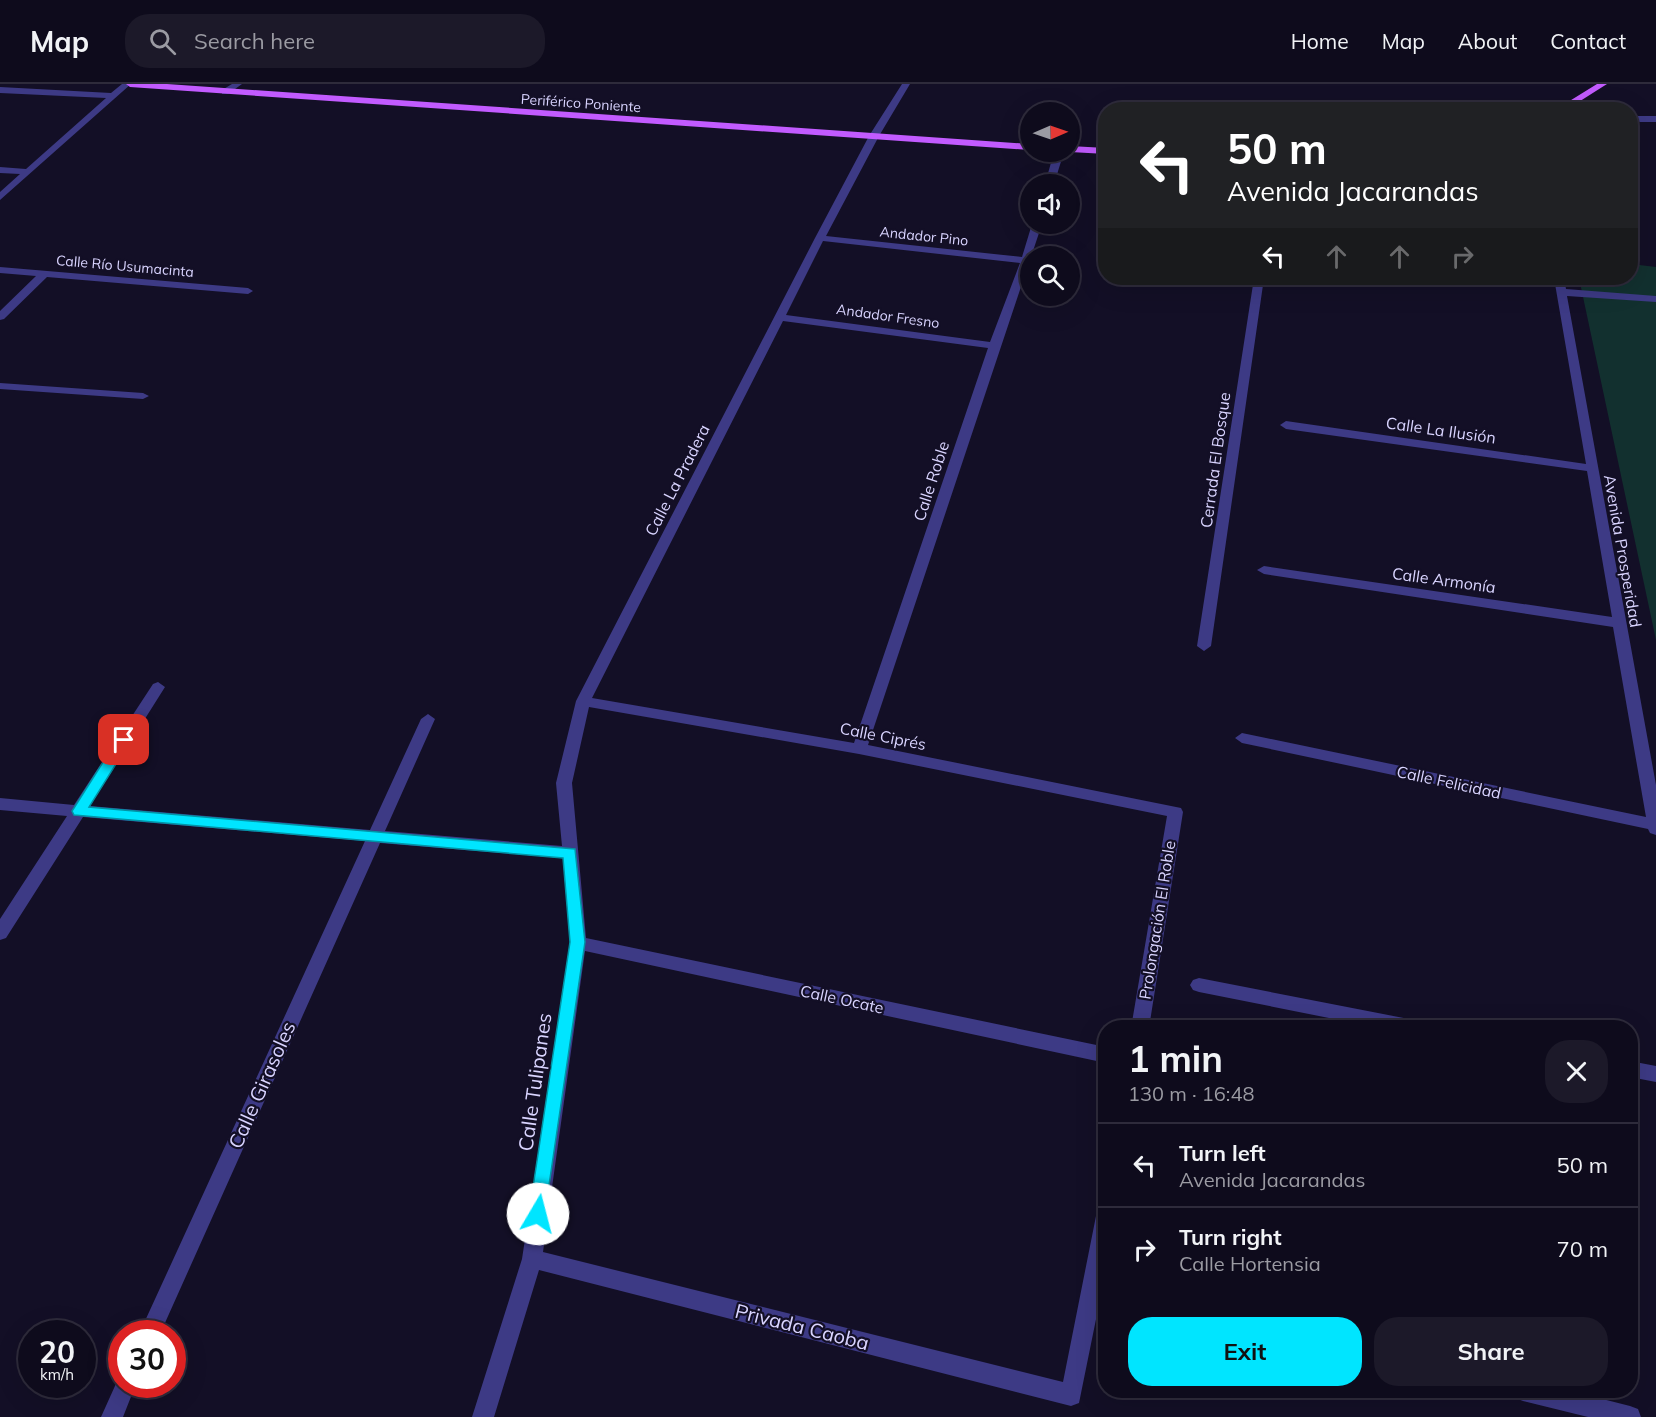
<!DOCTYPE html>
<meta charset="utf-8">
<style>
body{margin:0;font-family:Mulish,sans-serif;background:#1c1929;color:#f1f3f6;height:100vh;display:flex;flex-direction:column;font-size:22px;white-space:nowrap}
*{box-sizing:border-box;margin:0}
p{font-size:20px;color:#9b9ba3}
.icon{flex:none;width:33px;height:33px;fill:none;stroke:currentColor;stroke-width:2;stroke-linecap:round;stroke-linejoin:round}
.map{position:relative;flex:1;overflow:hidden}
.side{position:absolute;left:1098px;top:936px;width:540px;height:378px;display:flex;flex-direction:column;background:#0e0b1c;border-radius:24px;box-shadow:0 6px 24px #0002,0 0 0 2px #2e2b3b}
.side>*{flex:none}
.hud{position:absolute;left:1098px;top:18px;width:540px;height:183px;border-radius:24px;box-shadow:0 6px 24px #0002,0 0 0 2px #2e2b3b;background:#202124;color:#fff;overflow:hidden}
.needle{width:39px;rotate:88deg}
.buttons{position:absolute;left:1020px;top:18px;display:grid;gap:12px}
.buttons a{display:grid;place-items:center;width:60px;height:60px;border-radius:50%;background:#0e0b1c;box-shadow:0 6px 24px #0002,0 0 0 2px #2e2b3b;font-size:30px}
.speed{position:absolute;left:18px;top:1236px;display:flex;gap:12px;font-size:30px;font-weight:700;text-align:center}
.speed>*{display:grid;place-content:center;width:78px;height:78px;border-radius:50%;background:#0e0b1c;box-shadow:0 6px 24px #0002,0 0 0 2px #2e2b3b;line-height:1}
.speed small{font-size:15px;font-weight:400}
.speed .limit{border:9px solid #d22;background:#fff;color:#111}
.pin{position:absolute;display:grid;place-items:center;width:51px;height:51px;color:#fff;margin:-26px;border-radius:12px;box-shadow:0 3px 9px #0006}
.me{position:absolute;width:66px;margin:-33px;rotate:8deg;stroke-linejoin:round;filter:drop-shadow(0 0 4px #0008)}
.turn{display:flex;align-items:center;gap:21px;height:126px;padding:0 30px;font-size:27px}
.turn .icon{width:78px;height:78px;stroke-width:2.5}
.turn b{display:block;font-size:42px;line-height:51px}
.lanes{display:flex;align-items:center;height:57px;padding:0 30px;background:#0003;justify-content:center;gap:30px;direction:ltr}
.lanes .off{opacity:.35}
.round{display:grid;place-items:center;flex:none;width:63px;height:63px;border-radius:24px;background:#1c1929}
.overview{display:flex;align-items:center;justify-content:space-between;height:102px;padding:0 30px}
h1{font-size:36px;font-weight:700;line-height:45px}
.cta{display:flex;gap:12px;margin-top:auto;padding:12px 30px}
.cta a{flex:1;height:69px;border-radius:24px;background:#00e5ff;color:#111;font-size:24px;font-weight:700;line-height:69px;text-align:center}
.cta a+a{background:#1c1929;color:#f1f3f6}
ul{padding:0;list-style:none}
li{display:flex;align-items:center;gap:18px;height:84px;padding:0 30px;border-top:2px solid #2e2b3b}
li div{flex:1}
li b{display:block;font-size:22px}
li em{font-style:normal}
header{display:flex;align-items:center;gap:36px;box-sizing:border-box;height:84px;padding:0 30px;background:#0e0b1c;border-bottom:2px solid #2e2b3b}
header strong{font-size:28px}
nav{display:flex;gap:33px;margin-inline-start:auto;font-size:21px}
.search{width:420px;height:54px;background:#1c1929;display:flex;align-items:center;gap:15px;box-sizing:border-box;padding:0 21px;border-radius:24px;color:#9b9ba3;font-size:22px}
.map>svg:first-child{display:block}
.green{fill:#12302f}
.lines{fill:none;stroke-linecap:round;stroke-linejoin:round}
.street{fill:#3d3a85;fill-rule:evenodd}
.primary{fill:#c25bff;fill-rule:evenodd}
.route{fill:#00e5ff;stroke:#0095a6;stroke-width:1.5}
.labels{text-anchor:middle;stroke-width:4.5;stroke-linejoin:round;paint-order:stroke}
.far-street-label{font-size:14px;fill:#d9d4ff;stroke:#130f26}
.street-label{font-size:16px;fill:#d9d4ff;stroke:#130f26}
.near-street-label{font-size:20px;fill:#d9d4ff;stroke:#130f26}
</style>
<header>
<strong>Map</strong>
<div class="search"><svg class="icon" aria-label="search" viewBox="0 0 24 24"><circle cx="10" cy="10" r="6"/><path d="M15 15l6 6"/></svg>Search here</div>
<nav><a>Home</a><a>Map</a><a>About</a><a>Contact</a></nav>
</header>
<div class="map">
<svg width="1656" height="1333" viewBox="0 0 1656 1333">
<rect width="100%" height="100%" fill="#130f26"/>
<!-- green -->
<path class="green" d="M1631,180L1656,183V556L1579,194H1630Z"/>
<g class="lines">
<!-- street -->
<path class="street" d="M122,0H131L0,116V108L20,90L0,89V83L26,85L106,14L0,9V3L111,9Z
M232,0H242L228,10H222V6Z
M902,0H910L879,52L826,152L1022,173L1032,140H1042L868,661L1181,724L1183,728L1149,944H1131L1167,732L859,670L589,623L572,699L586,854L1106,963V979L585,867L543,1168L1063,1298L1096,1132L1099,1126L1106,1123V1186L1079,1319L1071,1322L539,1186L494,1333H472L522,1175L570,859L563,774L380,759L160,1250H139L365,757L83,733L6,854L0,856V835L67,732L0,726V714L74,721L153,600L158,598L165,603L90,722L370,746L421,635L428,630L435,635L385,747L562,762L556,699L576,617L815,154L869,52ZM823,157L1020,179L990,258L786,231ZM783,237L988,264L854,659L592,614Z
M1630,32H1656V38H1630Z
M1054,68H1064L1054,100H1045Z
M0,183L248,204L253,207L248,210L47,193L4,235L0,236V227L36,192L0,189Z
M1254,194H1264L1211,562L1204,567L1197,562Z
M1554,194H1564L1566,205L1656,212V218L1567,212L1656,701V751L1650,749L1648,745L1242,659L1235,654L1242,649L1646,733L1613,543L1264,490L1257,486L1264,482L1612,533L1587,387L1286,345L1280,341L1286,337L1586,380Z
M0,299L143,309L149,312L143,315L0,305Z
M1199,894L1419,937L1425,939L1428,944H1379L1199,908L1193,906L1190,901L1193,896Z
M1630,977L1656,982V998L1630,993Z
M122,1291V1300H136L123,1333H101L119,1293Z
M1513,1306H1567L1630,1322L1638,1325L1641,1333H1588L1523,1317L1515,1314Z"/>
<!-- primary -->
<path class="primary" d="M126,0H167L1030,60V66L130,3Z
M1597,0H1607L1566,26H1555Z
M1070,62L1106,64V70L1070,68Z"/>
</g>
<!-- route -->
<path class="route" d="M124,651L131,656L89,723L575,765L585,858L544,1135L538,1138L532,1135L529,1130L570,858L563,774L74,731L72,727L74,724L119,653Z"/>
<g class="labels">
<!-- far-street labels -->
<g class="far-street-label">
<text transform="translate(581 19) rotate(4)" y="5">Periférico Poniente</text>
<text transform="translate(924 152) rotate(6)" y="5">Andador Pino</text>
<text transform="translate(125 182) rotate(5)" y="5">Calle Río Usumacinta</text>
<text transform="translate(888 232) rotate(8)" y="5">Andador Fresno</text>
</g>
<!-- street labels -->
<g class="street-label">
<text transform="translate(1441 346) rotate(8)" y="6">Calle La Ilusión</text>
<text transform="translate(1215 376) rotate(-82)" y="6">Cerrada El Bosque</text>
<text transform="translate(677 396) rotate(-63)" y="6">Calle La Pradera</text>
<text transform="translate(931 397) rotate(-72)" y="6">Calle Roble</text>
<text transform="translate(1623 467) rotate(80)" y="6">Avenida Prosperidad</text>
<text transform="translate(1444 496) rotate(8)" y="6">Calle Armonía</text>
<text transform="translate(883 652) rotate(11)" y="6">Calle Ciprés</text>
<text transform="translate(1449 698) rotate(12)" y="6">Calle Felicidad</text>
<text transform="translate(1157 836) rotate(-81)" y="6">Prolongación El Roble</text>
<text transform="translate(842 915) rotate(12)" y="6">Calle Ocate</text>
</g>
<!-- near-street labels -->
<g class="near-street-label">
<text transform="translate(535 998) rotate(-82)" y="7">Calle Tulipanes</text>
<text transform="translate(262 1001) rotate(-66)" y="7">Calle Girasoles</text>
<text transform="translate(802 1243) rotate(14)" y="7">Privada Caoba</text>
</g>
</g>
</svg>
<div class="buttons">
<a><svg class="needle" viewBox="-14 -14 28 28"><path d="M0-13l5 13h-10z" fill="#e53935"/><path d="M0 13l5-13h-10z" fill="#9b9ba3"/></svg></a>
<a><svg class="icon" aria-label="sound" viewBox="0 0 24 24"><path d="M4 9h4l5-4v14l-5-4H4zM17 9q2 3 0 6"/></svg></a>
<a><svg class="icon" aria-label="search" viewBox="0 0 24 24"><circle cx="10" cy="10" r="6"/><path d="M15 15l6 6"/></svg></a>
</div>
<div class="speed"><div>20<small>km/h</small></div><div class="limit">30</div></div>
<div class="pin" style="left:124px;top:656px;background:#d93025"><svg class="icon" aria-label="arrive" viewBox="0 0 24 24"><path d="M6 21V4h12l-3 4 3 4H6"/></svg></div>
<svg class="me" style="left:538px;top:1130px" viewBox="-20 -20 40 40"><circle r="19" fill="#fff"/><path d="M0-13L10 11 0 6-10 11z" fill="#00e5ff"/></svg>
<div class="hud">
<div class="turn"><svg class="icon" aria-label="left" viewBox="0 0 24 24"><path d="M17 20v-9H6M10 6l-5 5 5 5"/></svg><div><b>50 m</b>Avenida Jacarandas</div></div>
<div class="lanes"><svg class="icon" aria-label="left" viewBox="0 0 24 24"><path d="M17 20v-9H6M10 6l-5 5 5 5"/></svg><svg class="icon off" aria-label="ahead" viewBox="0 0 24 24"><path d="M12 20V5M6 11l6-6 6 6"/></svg><svg class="icon off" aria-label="ahead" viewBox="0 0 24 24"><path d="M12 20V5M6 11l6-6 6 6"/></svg><svg class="icon off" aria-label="right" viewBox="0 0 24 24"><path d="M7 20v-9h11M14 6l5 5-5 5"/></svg></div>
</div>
<section class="side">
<div class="overview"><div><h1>1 min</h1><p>130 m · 16:48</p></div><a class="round"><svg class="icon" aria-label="close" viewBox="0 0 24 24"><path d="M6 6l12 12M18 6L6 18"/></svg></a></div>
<ul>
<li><svg class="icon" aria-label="left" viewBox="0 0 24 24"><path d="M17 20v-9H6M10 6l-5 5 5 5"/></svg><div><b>Turn left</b><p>Avenida Jacarandas</p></div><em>50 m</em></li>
<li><svg class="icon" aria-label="right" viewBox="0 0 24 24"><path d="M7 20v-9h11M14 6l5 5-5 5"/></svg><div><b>Turn right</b><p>Calle Hortensia</p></div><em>70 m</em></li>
</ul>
<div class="cta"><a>Exit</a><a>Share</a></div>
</section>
</div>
